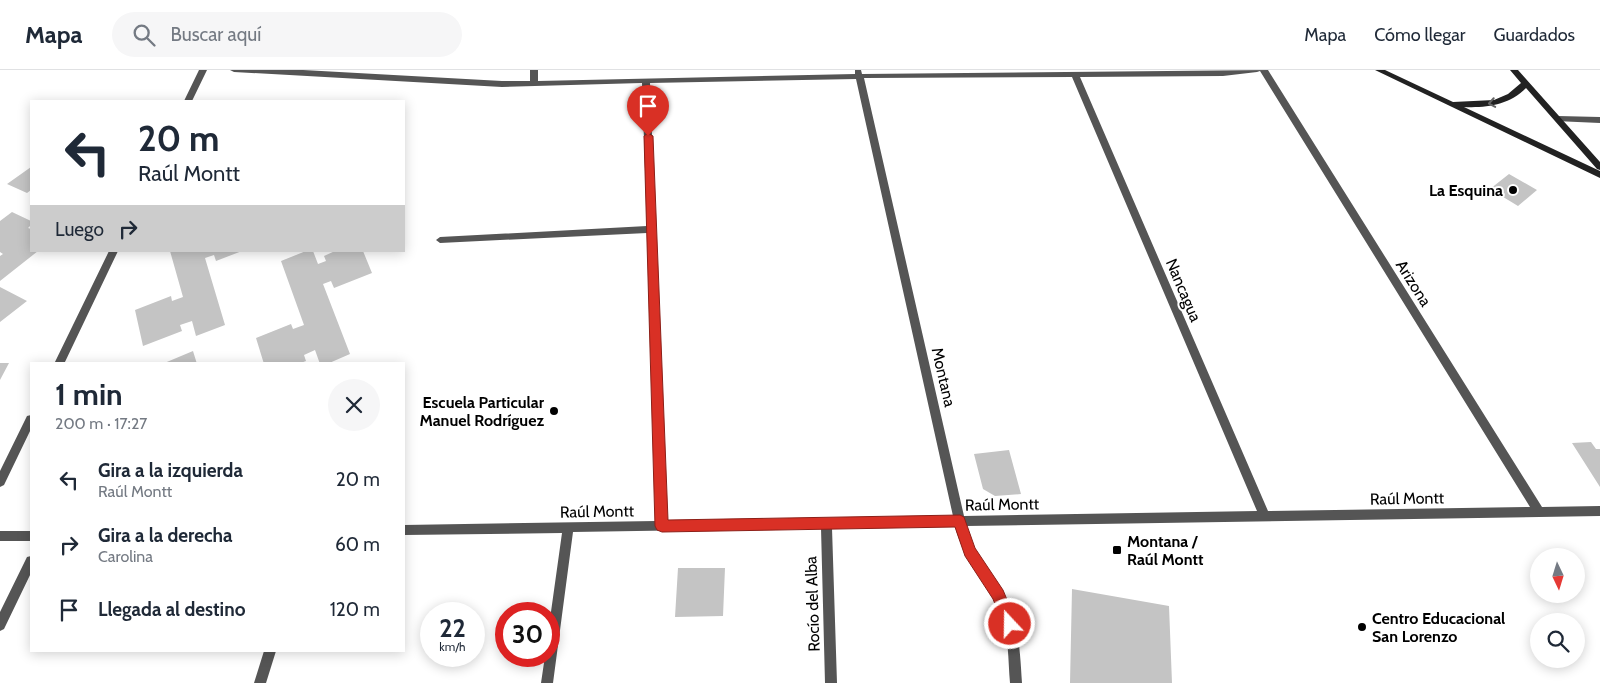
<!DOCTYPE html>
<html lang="es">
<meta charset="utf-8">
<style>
body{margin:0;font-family:Cabin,sans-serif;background:#f6f6f7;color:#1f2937;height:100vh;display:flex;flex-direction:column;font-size:19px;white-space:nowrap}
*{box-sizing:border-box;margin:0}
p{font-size:16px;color:#747a83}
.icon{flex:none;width:28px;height:28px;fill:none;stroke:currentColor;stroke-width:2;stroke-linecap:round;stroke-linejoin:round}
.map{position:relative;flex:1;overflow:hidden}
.side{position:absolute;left:30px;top:292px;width:375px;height:290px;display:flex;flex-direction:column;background:#fff;border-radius:0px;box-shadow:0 2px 12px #0003}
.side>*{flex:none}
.guide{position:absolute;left:30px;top:30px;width:375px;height:152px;border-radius:0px;box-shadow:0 2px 12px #0003;background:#fff;color:#1f2937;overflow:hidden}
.needle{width:32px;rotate:176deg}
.buttons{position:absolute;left:1530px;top:478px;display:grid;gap:10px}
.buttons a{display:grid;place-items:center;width:55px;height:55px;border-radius:50%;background:#fff;box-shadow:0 2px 12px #0003;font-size:25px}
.speed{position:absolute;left:420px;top:532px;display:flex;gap:10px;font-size:25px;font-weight:700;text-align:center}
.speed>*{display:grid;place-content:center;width:65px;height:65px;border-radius:50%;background:#fff;box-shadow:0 2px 12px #0003;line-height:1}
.speed small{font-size:12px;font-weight:400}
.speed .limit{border:8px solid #d22;background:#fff;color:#111}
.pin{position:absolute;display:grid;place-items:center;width:42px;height:42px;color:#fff;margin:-51px -21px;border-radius:50% 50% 50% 0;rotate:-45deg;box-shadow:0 0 5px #0007}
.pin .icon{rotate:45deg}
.me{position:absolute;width:55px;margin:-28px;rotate:339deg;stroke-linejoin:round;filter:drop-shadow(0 0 4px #0008)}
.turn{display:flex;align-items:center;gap:18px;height:105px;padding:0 25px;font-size:22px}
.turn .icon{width:65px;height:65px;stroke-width:2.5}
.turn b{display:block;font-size:35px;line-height:42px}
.then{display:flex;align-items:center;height:48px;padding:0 25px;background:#0003;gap:10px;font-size:19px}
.round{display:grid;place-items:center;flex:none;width:52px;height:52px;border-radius:26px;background:#f6f6f7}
.head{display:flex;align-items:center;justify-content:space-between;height:85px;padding:0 25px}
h1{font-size:30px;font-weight:700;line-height:38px}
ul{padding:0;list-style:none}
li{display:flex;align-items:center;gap:15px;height:65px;padding:0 25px}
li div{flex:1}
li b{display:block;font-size:19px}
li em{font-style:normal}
header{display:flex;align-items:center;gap:30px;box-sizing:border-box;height:70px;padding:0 25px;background:#fff;border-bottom:1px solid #e0e1e3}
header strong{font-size:24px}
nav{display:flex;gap:28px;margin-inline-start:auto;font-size:18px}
.search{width:350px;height:45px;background:#f6f6f7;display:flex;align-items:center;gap:12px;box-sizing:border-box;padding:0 18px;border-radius:28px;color:#747a83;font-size:19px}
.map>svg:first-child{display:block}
.building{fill:#c4c4c4}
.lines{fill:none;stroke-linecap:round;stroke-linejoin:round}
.minor{fill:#555;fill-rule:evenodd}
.secondary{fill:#222;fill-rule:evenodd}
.oneway{stroke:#646464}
.route{fill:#d93025;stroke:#8d1f18}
.poi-dot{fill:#000;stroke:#fff;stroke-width:2}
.labels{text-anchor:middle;stroke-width:4;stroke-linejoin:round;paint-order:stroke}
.poi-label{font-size:16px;font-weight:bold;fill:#000;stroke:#fff;text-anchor:end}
.street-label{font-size:16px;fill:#000;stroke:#fff}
</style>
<header>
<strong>Mapa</strong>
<div class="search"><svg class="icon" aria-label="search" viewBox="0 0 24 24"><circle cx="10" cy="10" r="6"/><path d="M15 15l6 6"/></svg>Buscar aquí</div>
<nav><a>Mapa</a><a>Cómo llegar</a><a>Guardados</a></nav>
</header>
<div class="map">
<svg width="1600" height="613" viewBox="0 0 1600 613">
<rect width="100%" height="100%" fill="#fff"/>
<!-- building -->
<path class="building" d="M31,97V120L27,123L7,114Z
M1509,104L1537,120L1518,136L1490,119Z
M12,142L31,151V155L28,158L31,159V181H38L0,211V186L3,184L0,182V151Z
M170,181H242L216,191L214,185L205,188L225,255L196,266L192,251L180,255L182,261L143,276L135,240L171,226L172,231L183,227Z
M306,181H313L318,194L326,191L324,186L335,181H363L372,203L334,218L331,211L323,214L350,284L327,294H320L315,280L304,285L306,291L298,294H264L256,268L291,254L293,259L304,255L281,191Z
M0,217L27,231L0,252Z
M193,281L197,294H162Z
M0,293H9L0,310Z
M1591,372L1596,379H1600V417L1572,373Z
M1009,380L1021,424L995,426L983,419L974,384Z
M678,498H725L723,546L675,547Z
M1072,519L1169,536L1172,613H1070Z"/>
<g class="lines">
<!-- minor -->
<path class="minor" d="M199,0H207L192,31H184Z
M230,0H303L502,11H530V0H538V11L855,4V0H861L862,4L1268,0L1542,437L1600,436V446L966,456C972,482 991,501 1003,523C1019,553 1020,580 1022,613H1010C1008,590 1009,566 1001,544C990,513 963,491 955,456L832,458L837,613H825L821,458L573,462L553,613H541L545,586H549V556L562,463L404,465V455L656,451L647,163L440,173L436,170L440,167L647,156L642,13L502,17L234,2ZM1260,1L1530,437L1268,441L1080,7L1223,6L1257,2ZM1072,7L1257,441L964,446L864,8ZM856,9L953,446L667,451L650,13Z
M1558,46L1600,47V53L1555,51V47Z
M109,181H118L64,294H54Z
M31,345V359L4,415L0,417V401L27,346Z
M0,461H31V471H0Z
M31,486V503L4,559L0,561V542L27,487Z
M264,581H276L266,613H254Z"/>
<!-- secondary -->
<path class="secondary" d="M1375,0H1385L1453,32L1494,30L1508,24L1521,13L1510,0H1518L1600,92V100L1597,99L1526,18C1509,35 1487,38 1464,37L1600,101V108Z"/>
</g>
<!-- one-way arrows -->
<defs><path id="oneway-chevron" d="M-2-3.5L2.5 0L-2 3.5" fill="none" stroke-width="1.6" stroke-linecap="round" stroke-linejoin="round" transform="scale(1.25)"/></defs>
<use class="oneway" href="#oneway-chevron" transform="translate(1492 33) rotate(170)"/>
<!-- route -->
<path class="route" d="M648,63L653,66L668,450L960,445L964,447L975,478L1003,520L1017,554L1015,559L1010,561L1005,559L993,529L965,486L955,457L662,462L657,460L655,456L644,66Z"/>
<!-- markers -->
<g class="poi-dot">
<circle cx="1513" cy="120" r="5"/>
<circle cx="554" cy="341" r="5"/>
<rect x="1112" y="475" width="10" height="10" rx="2.5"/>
<circle cx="1362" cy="557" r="5"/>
</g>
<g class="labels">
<!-- poi labels -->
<g class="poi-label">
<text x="1503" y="126">La Esquina</text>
<text x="544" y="338">Escuela Particular<tspan x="544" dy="18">Manuel Rodríguez</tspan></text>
<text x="1127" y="477" text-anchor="start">Montana /<tspan x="1127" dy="18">Raúl Montt</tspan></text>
<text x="1372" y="554" text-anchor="start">Centro Educacional<tspan x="1372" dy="18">San Lorenzo</tspan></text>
</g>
<!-- street labels -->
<g class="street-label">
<text transform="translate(1414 213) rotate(58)" y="6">Arizona</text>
<text transform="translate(1184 220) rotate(67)" y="6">Nancagua</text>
<text transform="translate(944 307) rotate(77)" y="6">Montana</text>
<text transform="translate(1407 428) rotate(-1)" y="6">Raúl Montt</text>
<text transform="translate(1002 434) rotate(-1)" y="6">Raúl Montt</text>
<text transform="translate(597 441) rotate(-1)" y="6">Raúl Montt</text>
<text transform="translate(812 534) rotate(-92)" y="6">Rocío del Alba</text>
</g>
</g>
</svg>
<div class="buttons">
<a><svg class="needle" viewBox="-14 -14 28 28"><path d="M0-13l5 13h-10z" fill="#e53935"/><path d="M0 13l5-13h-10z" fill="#747a83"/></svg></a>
<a><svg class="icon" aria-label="search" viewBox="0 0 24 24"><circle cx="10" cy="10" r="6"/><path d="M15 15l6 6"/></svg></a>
</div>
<div class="speed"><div>22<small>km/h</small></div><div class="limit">30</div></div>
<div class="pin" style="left:648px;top:66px;background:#d93025"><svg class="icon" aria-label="arrive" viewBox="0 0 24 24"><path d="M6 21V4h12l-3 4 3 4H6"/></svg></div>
<svg class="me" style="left:1010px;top:554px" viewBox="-20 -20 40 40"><circle r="17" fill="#d93025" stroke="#fff" stroke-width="3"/><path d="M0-11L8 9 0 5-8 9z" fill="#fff"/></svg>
<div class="guide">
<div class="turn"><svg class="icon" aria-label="left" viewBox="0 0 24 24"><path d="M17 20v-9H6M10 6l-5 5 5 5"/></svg><div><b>20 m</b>Raúl Montt</div></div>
<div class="then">Luego<svg class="icon" aria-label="right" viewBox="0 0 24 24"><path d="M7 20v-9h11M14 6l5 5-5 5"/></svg></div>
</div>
<section class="side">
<div class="head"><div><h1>1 min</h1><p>200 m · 17:27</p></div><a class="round"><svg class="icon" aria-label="close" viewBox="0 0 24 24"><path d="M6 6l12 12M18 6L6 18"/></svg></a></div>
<ul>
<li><svg class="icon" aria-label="left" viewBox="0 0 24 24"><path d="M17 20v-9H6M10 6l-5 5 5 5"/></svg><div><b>Gira a la izquierda</b><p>Raúl Montt</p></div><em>20 m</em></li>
<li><svg class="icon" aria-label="right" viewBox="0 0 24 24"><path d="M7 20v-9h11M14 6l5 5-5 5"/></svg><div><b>Gira a la derecha</b><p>Carolina</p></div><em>60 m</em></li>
<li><svg class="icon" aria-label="arrive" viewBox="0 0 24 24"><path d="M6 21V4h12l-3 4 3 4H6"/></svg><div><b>Llegada al destino</b></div><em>120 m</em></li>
</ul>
</section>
</div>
